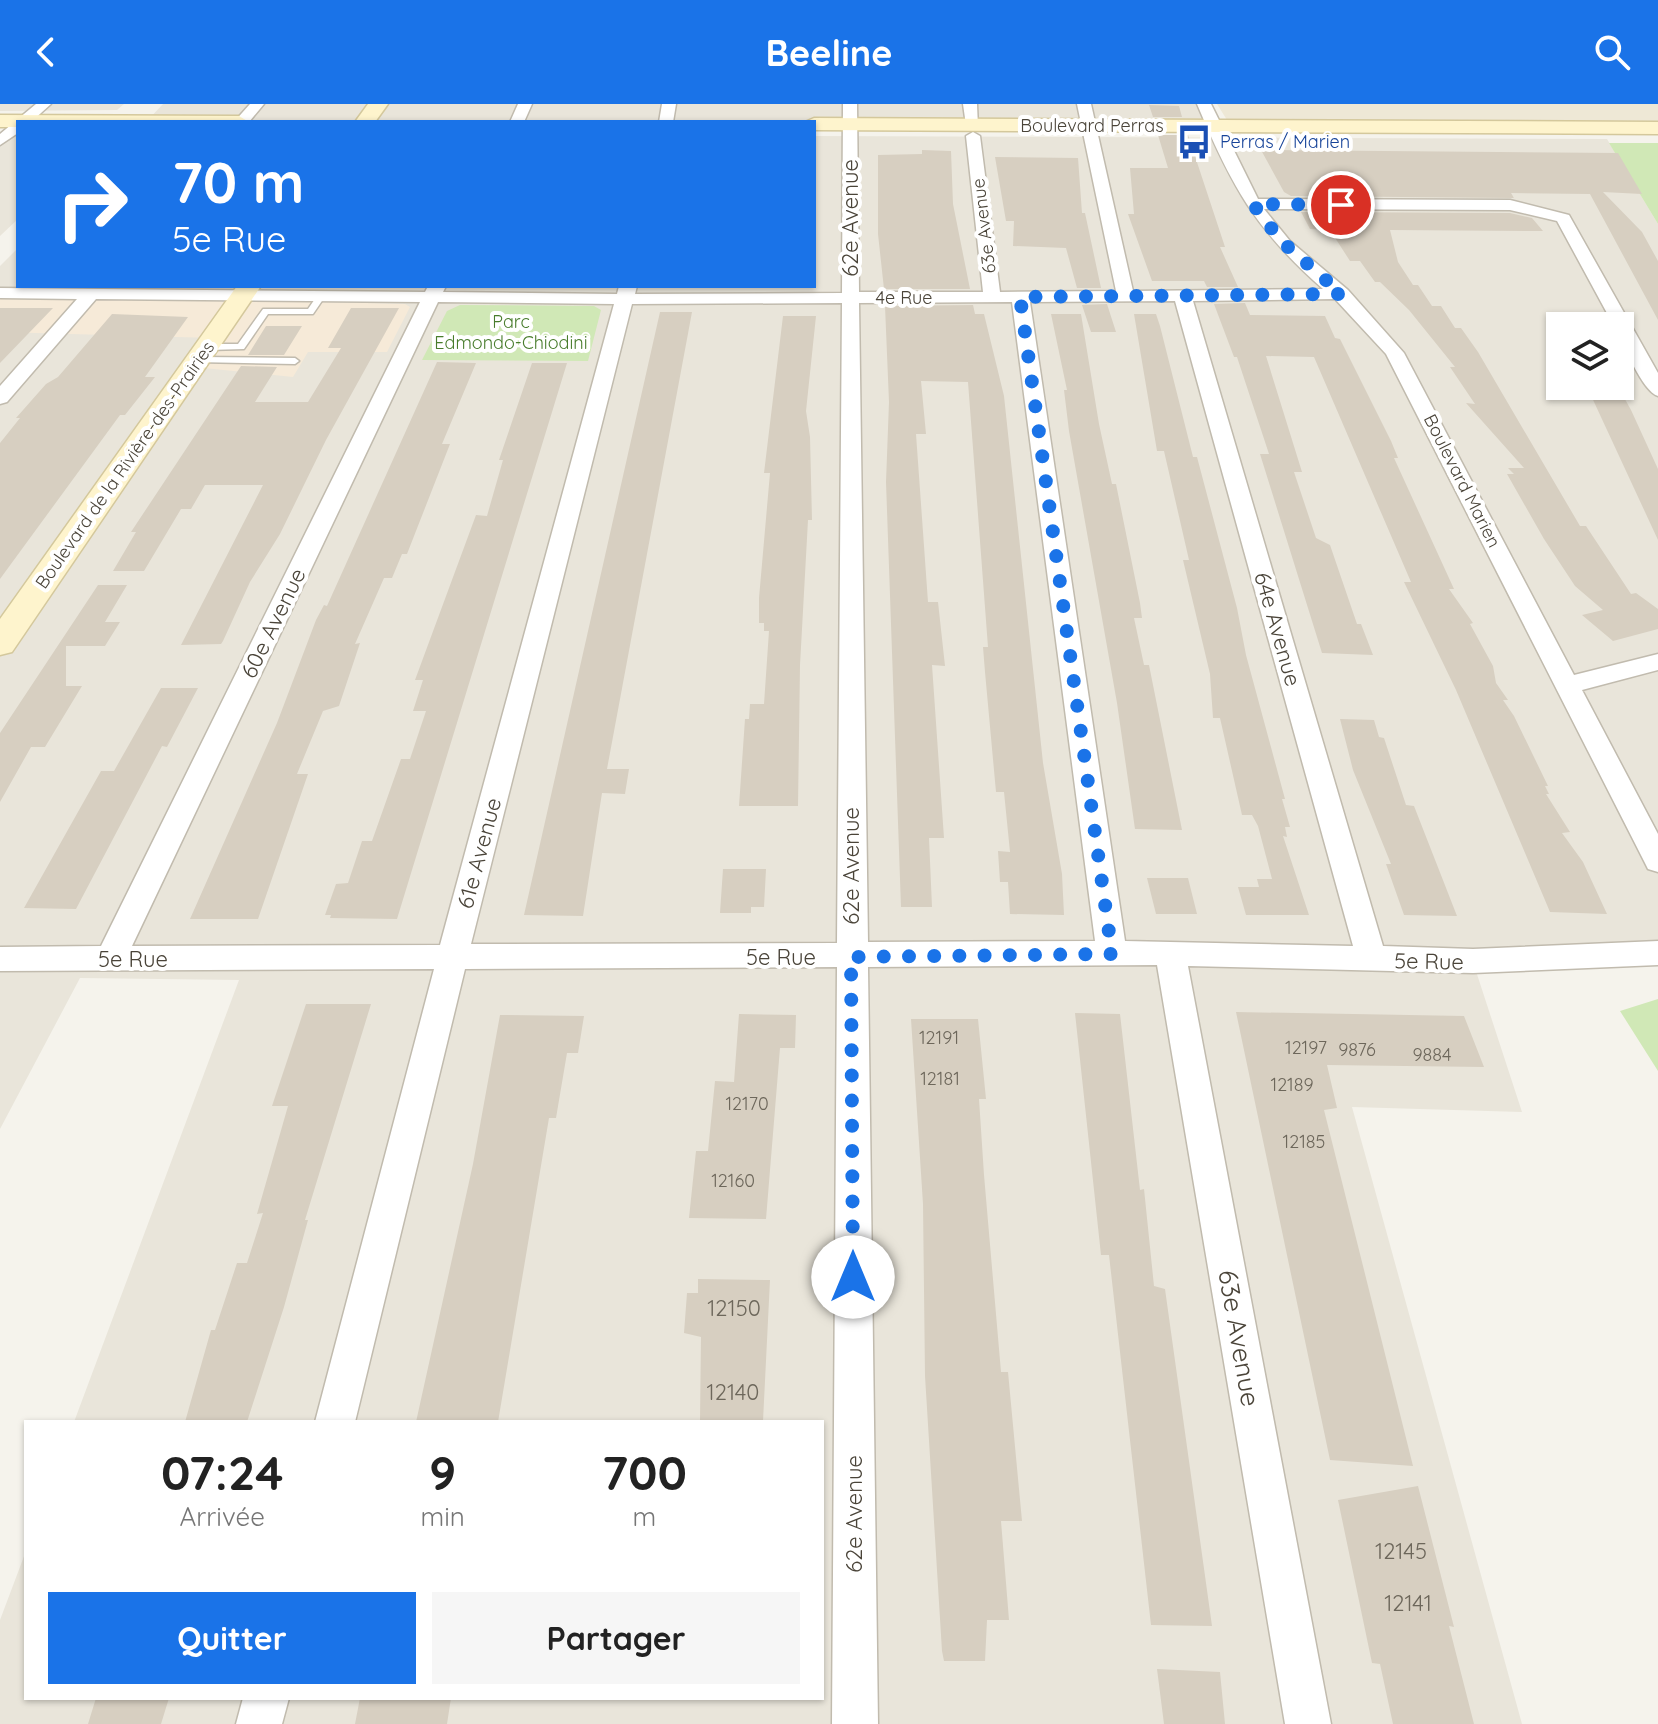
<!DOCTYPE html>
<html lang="fr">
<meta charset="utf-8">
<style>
body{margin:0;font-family:Quicksand,sans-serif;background:#f6f6f6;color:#222;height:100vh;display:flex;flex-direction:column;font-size:30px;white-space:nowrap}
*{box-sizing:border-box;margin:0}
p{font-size:26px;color:#767676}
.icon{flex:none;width:44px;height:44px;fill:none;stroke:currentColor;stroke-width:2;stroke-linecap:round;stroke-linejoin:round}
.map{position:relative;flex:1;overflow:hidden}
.sheet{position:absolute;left:24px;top:1316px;width:800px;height:280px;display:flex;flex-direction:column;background:#fff;border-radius:0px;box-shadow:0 2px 6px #0004}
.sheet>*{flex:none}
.top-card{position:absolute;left:16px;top:16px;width:800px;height:168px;border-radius:0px;box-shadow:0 2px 6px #0004;background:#1a73e8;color:#fff;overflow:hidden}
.controls{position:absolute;left:1546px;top:208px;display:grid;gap:16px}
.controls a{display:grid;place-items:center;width:88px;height:88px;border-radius:0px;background:#fff;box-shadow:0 2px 6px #0004;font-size:40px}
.pin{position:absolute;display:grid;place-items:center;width:68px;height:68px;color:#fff;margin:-34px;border:4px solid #fff;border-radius:50%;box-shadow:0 2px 8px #0007}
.me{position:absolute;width:88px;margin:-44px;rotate:0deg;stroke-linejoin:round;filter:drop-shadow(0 0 6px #0008)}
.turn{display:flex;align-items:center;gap:28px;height:168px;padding:0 24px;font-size:36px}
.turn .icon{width:104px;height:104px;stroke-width:2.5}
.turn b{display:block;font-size:56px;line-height:68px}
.eta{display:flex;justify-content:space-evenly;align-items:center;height:136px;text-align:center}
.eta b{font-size:48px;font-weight:800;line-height:56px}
.cta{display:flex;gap:16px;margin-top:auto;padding:16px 24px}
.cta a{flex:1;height:92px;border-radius:0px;background:#1a73e8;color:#fff;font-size:32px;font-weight:800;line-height:92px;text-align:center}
.cta a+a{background:#f6f6f6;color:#222}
header{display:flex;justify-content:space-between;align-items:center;height:104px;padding:0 24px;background:#1a73e8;color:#fff;font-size:36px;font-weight:800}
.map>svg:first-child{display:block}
.residential{fill:#e9e5da;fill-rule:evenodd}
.commercial{fill:#f6ead8}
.education{fill:#eee8d6}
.green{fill:#d0e8b6}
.building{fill:#d7cfc1}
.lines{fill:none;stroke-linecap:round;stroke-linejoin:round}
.lane-casing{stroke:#c1bbae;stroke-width:3}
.street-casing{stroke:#c1bbae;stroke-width:3}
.secondary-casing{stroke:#d4c89c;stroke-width:3}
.lane{fill:#fff;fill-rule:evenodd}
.street{fill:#fff;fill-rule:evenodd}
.secondary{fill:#fef4cd;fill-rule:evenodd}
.route{stroke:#1a73e8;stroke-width:14;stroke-dasharray:0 25.2}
.labels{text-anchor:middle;stroke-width:8;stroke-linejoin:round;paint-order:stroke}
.far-street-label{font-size:18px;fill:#4a4439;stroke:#fff}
.far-transit-label{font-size:18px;fill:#164399;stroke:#fff;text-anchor:start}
.far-park-label{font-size:18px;fill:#487c2c;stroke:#fff}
.number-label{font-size:18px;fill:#6d675b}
.street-label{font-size:22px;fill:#4a4439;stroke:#fff}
.near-number-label{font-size:22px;fill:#6d675b}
.near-street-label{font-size:26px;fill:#4a4439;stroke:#fff}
</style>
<header><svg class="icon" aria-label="back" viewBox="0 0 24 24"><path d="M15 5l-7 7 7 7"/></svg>Beeline<svg class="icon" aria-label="search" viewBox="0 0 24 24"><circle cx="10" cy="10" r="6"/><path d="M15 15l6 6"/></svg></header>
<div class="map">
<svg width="1658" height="1620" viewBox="0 0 1658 1620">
<rect width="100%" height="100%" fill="#f5f3ec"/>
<!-- residential -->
<path class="residential" d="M0,0H124L117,6L0,7Z
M163,0H1204L1213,23L146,18Z
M0,31L18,32V115L0,132Z
M814,32L1607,35L1658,120V849L1473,858L1522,1008L1352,1003L1522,1620H0V1516L26,1447V1594H822V1318H74L239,876L80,874L0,1025V162L18,144V182H814ZM1560,222H1620V282H1560Z"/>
<!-- commercial -->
<path class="commercial" d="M0,190L405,200L410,203L387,248H308L293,273L194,263L213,234L0,228Z"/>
<!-- education -->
<path class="education" d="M1217,0H1658V19L1227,16Z"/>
<!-- green -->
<path class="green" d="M1609,39H1658V120Z
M460,201L594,202L601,206L588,257L422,256L447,207Z
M1658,895V967L1620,907Z"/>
<!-- building -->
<path class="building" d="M1149,1L1179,2L1182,13H1153Z
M1158,31H1188L1225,143H1220L1238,183H1207L1204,177H1152L1128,110H1134L1130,64H1168Z
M922,46L951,47L953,100L970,185H884L878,130V51L922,50Z
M1261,46L1618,49L1642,90L1603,88L1642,128L1658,157V216L1590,90L1511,89L1514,94L1291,92L1284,88Z
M995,53L1078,54L1082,109H1085L1101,184H1077L1066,144L1013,142L1014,117H1006Z
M1301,108L1510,109L1532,114L1543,127L1390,126L1398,158L1413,181H1418L1432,202H1441L1455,224H1461L1478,248L1580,422H1586L1631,490L1636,489L1658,505V525L1613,537L1582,511L1603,506L1575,482L1544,435L1507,370H1514L1508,364H1524L1466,299L1475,300L1450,263H1455L1409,206L1380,178H1375L1360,157H1350L1330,126L1310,125Z
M1245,199L1250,211L1325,212L1335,234L1340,235L1391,337L1398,354H1394L1454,485H1449L1473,519L1470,520L1493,562L1496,579L1508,596H1503L1514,612L1548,682H1545L1549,690H1546L1570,728L1562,729L1583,758L1607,810L1550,808L1456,586L1404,478H1411L1314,253L1266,252L1302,368H1294L1316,434L1330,441L1357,520H1361L1373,551L1322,549L1260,350H1269L1237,253H1234L1214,200Z
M1107,200L1116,228H1091L1082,201Z
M973,201L975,210H984L1004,292L1043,659L1062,770L1064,811L1010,810L1008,778H1000L998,747L1010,748L1004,688H996L985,568L983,543H988L968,278L921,277L926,330H916L928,498H938L945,562L932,561L944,734H929L932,803H901L886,378L889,298L885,202Z
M0,204H53L0,259Z
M351,204H399L326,336L280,430L250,478L223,537L221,540L181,541L263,381H205L191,405H181L144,467H113L136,428H131L241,262L277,263L255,298H308L341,244H328Z
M660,208H692L607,665H629L625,690L602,689L583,812L524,811Z
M112,210L188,213L145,273H155L125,311H120L0,475V339L20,314H16L46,280L58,273Z
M1051,210H1081L1099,320L1112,380H1116L1140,499L1142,514H1134L1144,561H1149L1182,726L1135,725L1117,599L1069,327L1064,286H1067Z
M1134,210H1156L1160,222L1193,353H1197L1237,504L1246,551L1285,695H1282L1290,723H1285L1287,733L1283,732L1309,811H1246L1238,783H1259L1257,775H1272L1258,722L1252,711H1242L1220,614H1213L1210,570L1183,456H1189L1164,347H1157Z
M783,212H816L806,307L810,333L812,416H808L800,561L798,702H739L745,615H749L750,600H764L769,527H764V519H759V494L770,369H764Z
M266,222H302L284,251H248Z
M437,258L476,259L442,340H450L407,450H402L392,474H384L355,540L360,539L339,602L323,607L297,670H308L258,815H190L277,619L316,516L324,501L327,502Z
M532,259H567L397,815L330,814L331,811H325L336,780L348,779L362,737H372L401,655H410L426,607H413L423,576H415L476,411L487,412L503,356H499Z
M1588,285L1621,288L1631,306L1658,365V436Z
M98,481H127L105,518H120L105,542H66V582H82L45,643H31L0,698V629Z
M161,584H198L167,643L162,642L76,805L24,804L101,667H114Z
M1340,615L1374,616L1379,633L1384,634L1406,701L1414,702L1457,812L1404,811L1386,760H1391L1353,666Z
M723,765H766L764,803H751V809H720Z
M1147,774H1188L1197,810H1156Z
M306,900H371L305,1116H308L284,1203L247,1318H185L211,1226H215L237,1159H247L263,1109L257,1110L288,1002H272Z
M1236,908L1464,912L1484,963L1327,961L1337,1004L1324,1006L1413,1362L1330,1356Z
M1075,909L1120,910L1140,1086L1144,1085L1154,1182L1165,1185L1212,1522L1151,1521L1109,1151H1101Z
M739,910L796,911L795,944H780L766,1115L689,1114L696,1047H708L715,977L734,978Z
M500,911L584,912L578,949H567L556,1014H549L498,1318H416L473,1060Z
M911,915H978L986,995H979L984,1071L1001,1268H1008L1022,1417H1001L1009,1516H987L985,1557H944L942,1547L925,1272L923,1100Z
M698,1175L770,1176L763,1317L700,1316L701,1233L684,1229L687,1189H698Z
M1418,1382L1454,1523L1449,1522L1474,1620H1393L1380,1560L1372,1559L1338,1396Z
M1157,1565L1220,1568L1225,1620H1164Z
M96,1594H169L161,1620H88Z
M360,1594H451L447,1620H355Z"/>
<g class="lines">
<!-- lane casing -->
<g class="lane-casing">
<path id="lane" d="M319,189L326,191L313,210H268L244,245L208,246L204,243L208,240H238L263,205H308Z
M199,253L295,254L299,257L295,260L196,258V254Z"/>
</g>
<!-- street casing -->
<g class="street-casing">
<path id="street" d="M36,0H51L31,18H18V29L0,41V30Z
M250,0H264L249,18H234Z
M518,0H532L524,18H510Z
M662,0H676L673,18H659Z
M843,0H857L859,188H983L966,32L973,28L980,32L1000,188L1116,187L1077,0H1091L1133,187L1323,185C1255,125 1232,83 1197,0H1211L1258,95L1510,96L1569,111L1658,269V292C1643,288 1620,237 1620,222H1614L1557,117L1510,106L1264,105L1290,137L1348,186L1404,249L1574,571L1658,550V566L1582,586L1658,730V768L1648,765L1644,757L1386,250L1335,195L1193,197L1383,842L1473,845L1658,837V861L1473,869L1188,862L1331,1620H1285L1157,861L868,863L878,1620H832L837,863L465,865L355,1318H315L434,865L0,867V843L101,842L420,198L96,195L7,298L0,300V282L77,195L0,194V184L425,188L428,182H446L443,188L617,190L619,182H637L635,190L842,189ZM1175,197L1353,842L1125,837L1030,198ZM438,198L614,200L440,841L132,842ZM1012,198L1095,837L868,838L859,199ZM842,199L837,839L471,840L632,200Z
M963,0H977L978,24L966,21Z
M243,1594H289L282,1620H236Z"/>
</g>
<!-- secondary casing -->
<g class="secondary-casing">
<path id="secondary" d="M368,0H388L375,18H355Z
M0,11L239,12L249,18H18V23H0Z
M814,14L1658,18V30L814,26V18H805Z
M237,182H261L12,548L0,551V515Z"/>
</g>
<!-- lane -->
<use href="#lane" class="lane"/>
<!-- street -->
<use href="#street" class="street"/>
<!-- secondary -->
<use href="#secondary" class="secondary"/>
</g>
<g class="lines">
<!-- route -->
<path class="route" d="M853,1173L851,853L1112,850L1020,193L1342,190L1281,137L1253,100L1341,101"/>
</g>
<!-- icons -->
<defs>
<g id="bus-bare" transform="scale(2.76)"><path d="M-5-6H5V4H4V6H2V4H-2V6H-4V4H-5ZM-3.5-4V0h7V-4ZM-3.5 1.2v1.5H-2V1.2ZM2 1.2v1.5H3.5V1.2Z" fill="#1a4fb4" stroke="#fff" stroke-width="2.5" paint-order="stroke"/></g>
</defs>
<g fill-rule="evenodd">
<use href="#bus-bare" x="1194" y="38"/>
</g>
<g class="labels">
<!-- far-street labels -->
<g class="far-street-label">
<text x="1092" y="28">Boulevard Perras</text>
<text transform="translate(984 122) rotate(-97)" y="6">63e Avenue</text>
<text x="904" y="200">4e Rue</text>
<text transform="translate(125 361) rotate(-55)" y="6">Boulevard de la Rivière-des-Prairies</text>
<text transform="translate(1462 377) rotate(63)" y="6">Boulevard Marien</text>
</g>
<!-- far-transit labels -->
<g class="far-transit-label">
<text x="1220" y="44">Perras / Marien</text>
</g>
<!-- far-park labels -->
<g class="far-park-label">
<text x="511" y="224">Parc<tspan x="511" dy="21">Edmondo-Chiodini</tspan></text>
</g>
<!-- number labels -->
<g class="number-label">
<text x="939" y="940">12191</text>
<text x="1306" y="950">12197</text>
<text x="1357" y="952">9876</text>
<text x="1432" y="957">9884</text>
<text x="940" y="981">12181</text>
<text x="1292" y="987">12189</text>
<text x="747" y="1006">12170</text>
<text x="1304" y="1044">12185</text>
<text x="733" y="1083">12160</text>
</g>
<!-- street labels -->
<g class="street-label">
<text transform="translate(850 114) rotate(-90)" y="8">62e Avenue</text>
<text transform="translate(273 519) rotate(-64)" y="8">60e Avenue</text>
<text transform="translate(1278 525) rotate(74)" y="8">64e Avenue</text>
<text transform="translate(479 749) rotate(-75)" y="8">61e Avenue</text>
<text transform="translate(851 762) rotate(-90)" y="8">62e Avenue</text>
<text x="781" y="861">5e Rue</text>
<text x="133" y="863">5e Rue</text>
<text transform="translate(1429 857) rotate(1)" y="8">5e Rue</text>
<text transform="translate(854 1410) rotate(-90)" y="8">62e Avenue</text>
</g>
<!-- near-number labels -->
<g class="near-number-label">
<text x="734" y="1212">12150</text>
<text x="733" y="1296">12140</text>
<text x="1401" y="1455">12145</text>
<text x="1408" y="1507">12141</text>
</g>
<!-- near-street labels -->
<g class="near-street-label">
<text transform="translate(1239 1234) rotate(80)" y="9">63e Avenue</text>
</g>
</g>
</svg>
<div class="controls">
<a><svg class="icon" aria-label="layers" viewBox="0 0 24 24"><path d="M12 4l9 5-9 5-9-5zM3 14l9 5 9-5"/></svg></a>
</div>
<div class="pin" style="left:1341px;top:101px;background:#d93025"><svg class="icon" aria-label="arrive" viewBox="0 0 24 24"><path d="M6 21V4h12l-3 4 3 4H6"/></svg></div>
<svg class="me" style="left:853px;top:1173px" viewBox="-20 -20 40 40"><circle r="19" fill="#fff"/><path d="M0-13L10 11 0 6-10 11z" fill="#1a73e8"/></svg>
<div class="top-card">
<div class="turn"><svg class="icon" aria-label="right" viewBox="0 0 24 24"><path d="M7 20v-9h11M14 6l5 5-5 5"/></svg><div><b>70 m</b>5e Rue</div></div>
</div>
<section class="sheet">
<div class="eta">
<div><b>07:24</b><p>Arrivée</p></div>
<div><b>9</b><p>min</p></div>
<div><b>700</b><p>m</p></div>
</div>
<div class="cta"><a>Quitter</a><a>Partager</a></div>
</section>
</div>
